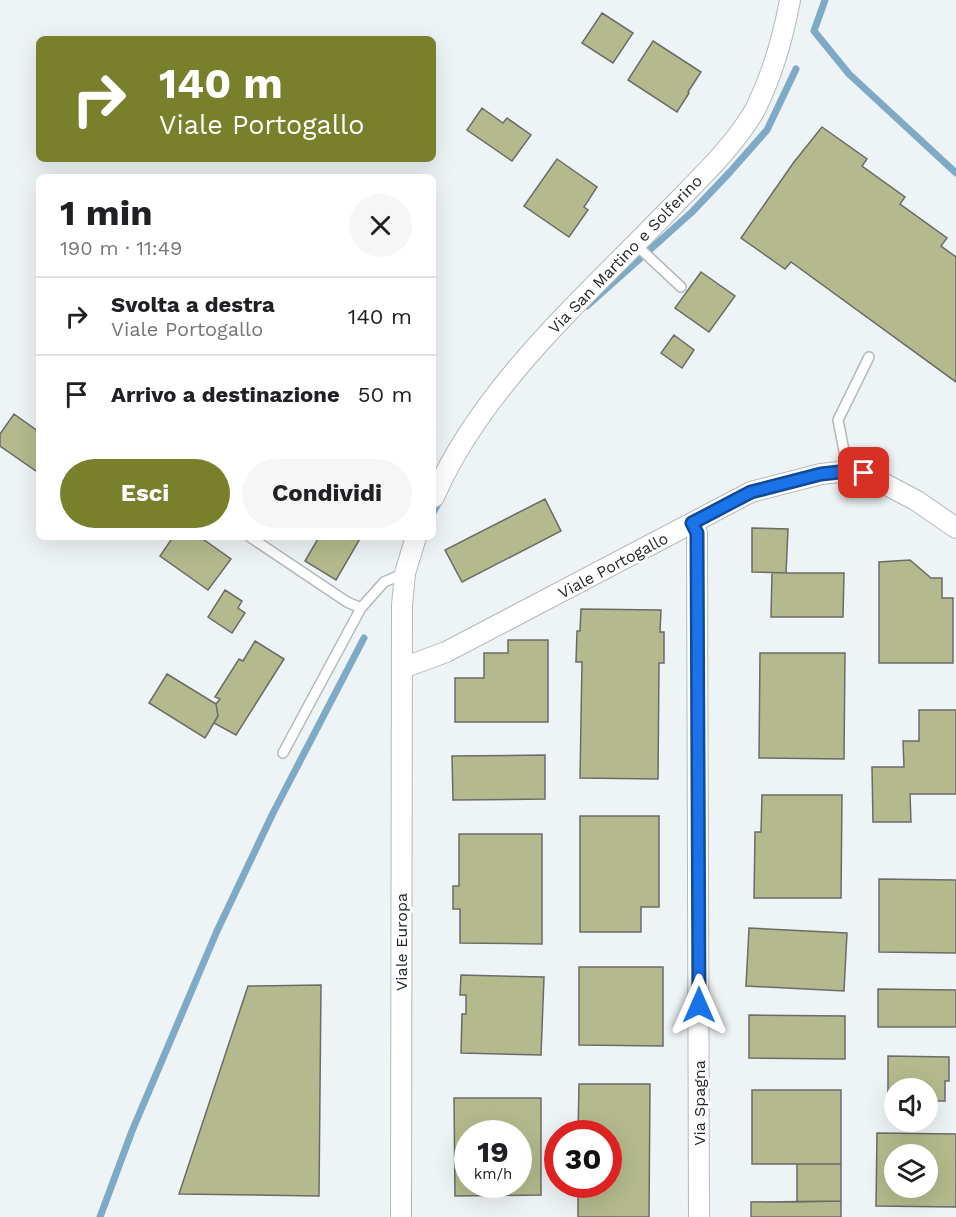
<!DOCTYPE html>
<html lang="it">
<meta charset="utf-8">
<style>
body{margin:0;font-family:"Work Sans",sans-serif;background:#f6f6f6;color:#202124;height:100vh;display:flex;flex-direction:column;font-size:22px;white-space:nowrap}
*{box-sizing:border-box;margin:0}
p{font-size:20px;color:#757577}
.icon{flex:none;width:33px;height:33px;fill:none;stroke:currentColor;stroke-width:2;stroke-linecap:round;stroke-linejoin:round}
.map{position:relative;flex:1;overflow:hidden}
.panel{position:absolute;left:36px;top:174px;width:400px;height:366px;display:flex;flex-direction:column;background:#fff;border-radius:9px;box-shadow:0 6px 24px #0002}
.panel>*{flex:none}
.guide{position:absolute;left:36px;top:36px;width:400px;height:126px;border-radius:9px;box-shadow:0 6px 24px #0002;background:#79802b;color:#fff;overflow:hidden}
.controls{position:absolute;left:884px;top:1078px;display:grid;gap:12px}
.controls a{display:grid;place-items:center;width:54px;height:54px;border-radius:50%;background:#fff;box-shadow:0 6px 24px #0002;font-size:30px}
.speed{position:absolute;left:454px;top:1120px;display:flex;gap:12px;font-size:30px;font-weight:700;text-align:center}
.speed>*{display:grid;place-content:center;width:78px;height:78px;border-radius:50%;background:#fff;box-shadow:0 6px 24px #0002;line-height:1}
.speed small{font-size:15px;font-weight:400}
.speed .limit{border:9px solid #d22;background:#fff;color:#111}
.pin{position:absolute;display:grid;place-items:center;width:51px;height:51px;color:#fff;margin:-26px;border-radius:12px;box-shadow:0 3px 9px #0006}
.me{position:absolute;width:66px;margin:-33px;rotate:0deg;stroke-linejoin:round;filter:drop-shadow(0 0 4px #0008)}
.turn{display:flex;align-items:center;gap:21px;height:126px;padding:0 24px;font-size:27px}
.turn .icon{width:78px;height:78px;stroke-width:2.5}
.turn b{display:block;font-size:42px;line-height:51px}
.round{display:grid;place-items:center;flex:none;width:63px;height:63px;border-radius:32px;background:#f6f6f6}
.summary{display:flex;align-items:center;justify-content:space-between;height:102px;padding:0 24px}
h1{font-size:36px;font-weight:700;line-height:45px}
.action{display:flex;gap:12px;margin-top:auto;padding:12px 24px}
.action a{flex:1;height:69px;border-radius:36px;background:#79802b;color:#fff;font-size:24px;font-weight:700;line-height:69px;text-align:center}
.action a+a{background:#f6f6f6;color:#202124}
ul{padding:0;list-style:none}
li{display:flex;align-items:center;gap:18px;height:78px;padding:0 24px;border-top:2px solid #e0e0e0}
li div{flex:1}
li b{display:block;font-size:22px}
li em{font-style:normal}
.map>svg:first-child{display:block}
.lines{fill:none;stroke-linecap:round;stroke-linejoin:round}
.stream{stroke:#7eaac6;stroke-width:7}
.building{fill:#b4ba8d;stroke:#6b6b68;stroke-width:1.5;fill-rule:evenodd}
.service-casing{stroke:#b4b8ba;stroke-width:12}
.minor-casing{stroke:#b4b8ba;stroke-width:22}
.service{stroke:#fff;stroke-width:9}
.minor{stroke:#fff;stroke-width:20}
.route-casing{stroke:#114b97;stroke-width:15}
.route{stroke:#1a73e8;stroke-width:10}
.labels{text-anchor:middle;stroke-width:6;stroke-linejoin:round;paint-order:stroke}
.street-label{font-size:16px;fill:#232526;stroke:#fff}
</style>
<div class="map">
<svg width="956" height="1217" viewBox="0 0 956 1217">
<rect width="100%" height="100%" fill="#eef3f5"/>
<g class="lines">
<!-- stream -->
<path class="stream" d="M825,0L814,31L849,74L956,173
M587,306L692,212L730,172L767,130L796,69
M434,511L441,498
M100,1217L132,1131L217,931L273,813L364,638"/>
</g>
<!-- building -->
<path class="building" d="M602,13L633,33L613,63L582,43Z
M653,41L701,72L688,92L689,93L677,112L628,80Z
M482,108L503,123L507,118L531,135L512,161L467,130Z
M822,127L867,159L862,166L905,197L900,204L947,238L941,246L956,257V382L791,262L785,269L741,238L794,162Z
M557,159L597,187L584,207L588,210L569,237L524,206Z
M701,272L735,296L709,332L675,308Z
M674,335L694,350L682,368L661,353Z
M14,414L39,432V473L0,446V434Z
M545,499L561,531L462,582L445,550Z
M752,528L788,529L786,573L752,572Z
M173,537H200L231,559L208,590L160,556Z
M319,537H361L336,580L305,561Z
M910,560L931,578H942V598H953V663H879V562Z
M772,573H844L843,617H771Z
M225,590L242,601L238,608L245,613L232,633L208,617Z
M581,609L661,610L660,632H664V663H659L658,779L580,778L582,662H576L577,631H580Z
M508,640H548V722H455V678H484V653H508Z
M255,641L284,659L236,735L214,723L218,716L216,704L220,699L215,697L239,659L243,661Z
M760,653H845L844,759L759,758Z
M167,674L216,704L218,716L205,738L149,703Z
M919,710H956V794H910L911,822H873L872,767H904L903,741H919Z
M545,755V799L453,800L452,756Z
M762,795H842L841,898H754L755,832H761Z
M580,816H659V907H641V932H580Z
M459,834H542V944L460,943V909H453V886H459Z
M879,879L956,880V953L879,952Z
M749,928L847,933L844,991L746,986Z
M579,967H663V1046L579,1045Z
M461,975L544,977L541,1055L461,1053L462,1014H466V995H460Z
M321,985L319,1196L179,1194L248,986Z
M878,989L956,990V1027H878Z
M749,1015L845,1016V1059L749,1058Z
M888,1056L949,1057V1081H945V1101H927V1089H894V1098H888Z
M579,1084H650L649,1217H578V1185H609V1134H578Z
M752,1090H841V1164H752Z
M454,1098H541V1195L455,1196ZM468,1134H519V1185H468Z
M877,1133L956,1134V1207L876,1206ZM894,1155H927V1188H894Z
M797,1164H841V1201L797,1202Z
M841,1201V1217H751V1202Z"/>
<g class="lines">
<!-- service casing -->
<g class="service-casing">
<path id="service" d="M635,244L681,287
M848,471L838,420L869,357
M250,537L347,602L361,608
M283,753L361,608L384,582L405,573"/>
</g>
<!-- minor casing -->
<g class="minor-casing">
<path id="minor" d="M434,497C482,386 585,297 668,211C694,184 722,158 744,127C748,121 753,114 756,108C773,73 783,38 790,0
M692,523L697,533L699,1217
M402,666H408L446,652L751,492L821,474L848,471L864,473L917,501L956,528
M401,1217L402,605L405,573L416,537"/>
</g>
<!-- service -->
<use href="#service" class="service"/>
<!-- minor -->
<use href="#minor" class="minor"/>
</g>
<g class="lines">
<!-- route casing -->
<g class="route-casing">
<path id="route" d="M699,1005L697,533L692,523L751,492L821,474L848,471L864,473"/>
</g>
<!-- route -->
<use href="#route" class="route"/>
</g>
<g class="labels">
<!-- street labels -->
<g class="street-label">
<text transform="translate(625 254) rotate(-46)" y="6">Via San Martino e Solferino</text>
<text transform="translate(613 565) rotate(-28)" y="6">Viale Portogallo</text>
<text transform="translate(401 942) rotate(-90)" y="6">Viale Europa</text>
<text transform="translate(699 1103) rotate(-90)" y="6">Via Spagna</text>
</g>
</g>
</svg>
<div class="controls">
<a><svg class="icon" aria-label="sound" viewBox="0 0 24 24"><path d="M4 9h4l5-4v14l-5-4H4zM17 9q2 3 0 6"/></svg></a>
<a><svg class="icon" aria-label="layers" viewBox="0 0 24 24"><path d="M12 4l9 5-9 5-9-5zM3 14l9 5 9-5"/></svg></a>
</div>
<div class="speed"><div>19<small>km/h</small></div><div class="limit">30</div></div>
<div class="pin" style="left:864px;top:473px;background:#d93025"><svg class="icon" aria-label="arrive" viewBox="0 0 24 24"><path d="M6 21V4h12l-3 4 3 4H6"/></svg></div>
<svg class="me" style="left:699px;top:1005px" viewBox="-20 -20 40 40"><path d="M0-17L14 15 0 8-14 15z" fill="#1a73e8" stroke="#fff" stroke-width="4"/></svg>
<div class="guide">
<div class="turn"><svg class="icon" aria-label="right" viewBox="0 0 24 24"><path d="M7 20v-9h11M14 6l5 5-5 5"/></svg><div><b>140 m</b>Viale Portogallo</div></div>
</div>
<section class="panel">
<div class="summary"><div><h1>1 min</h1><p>190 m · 11:49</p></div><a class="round"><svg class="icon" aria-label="close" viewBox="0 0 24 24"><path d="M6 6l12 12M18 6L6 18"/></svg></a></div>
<ul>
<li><svg class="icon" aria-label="right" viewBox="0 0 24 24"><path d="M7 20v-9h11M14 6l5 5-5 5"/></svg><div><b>Svolta a destra</b><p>Viale Portogallo</p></div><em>140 m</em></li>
<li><svg class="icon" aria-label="arrive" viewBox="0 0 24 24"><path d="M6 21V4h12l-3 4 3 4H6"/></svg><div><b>Arrivo a destinazione</b></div><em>50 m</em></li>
</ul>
<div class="action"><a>Esci</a><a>Condividi</a></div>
</section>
</div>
